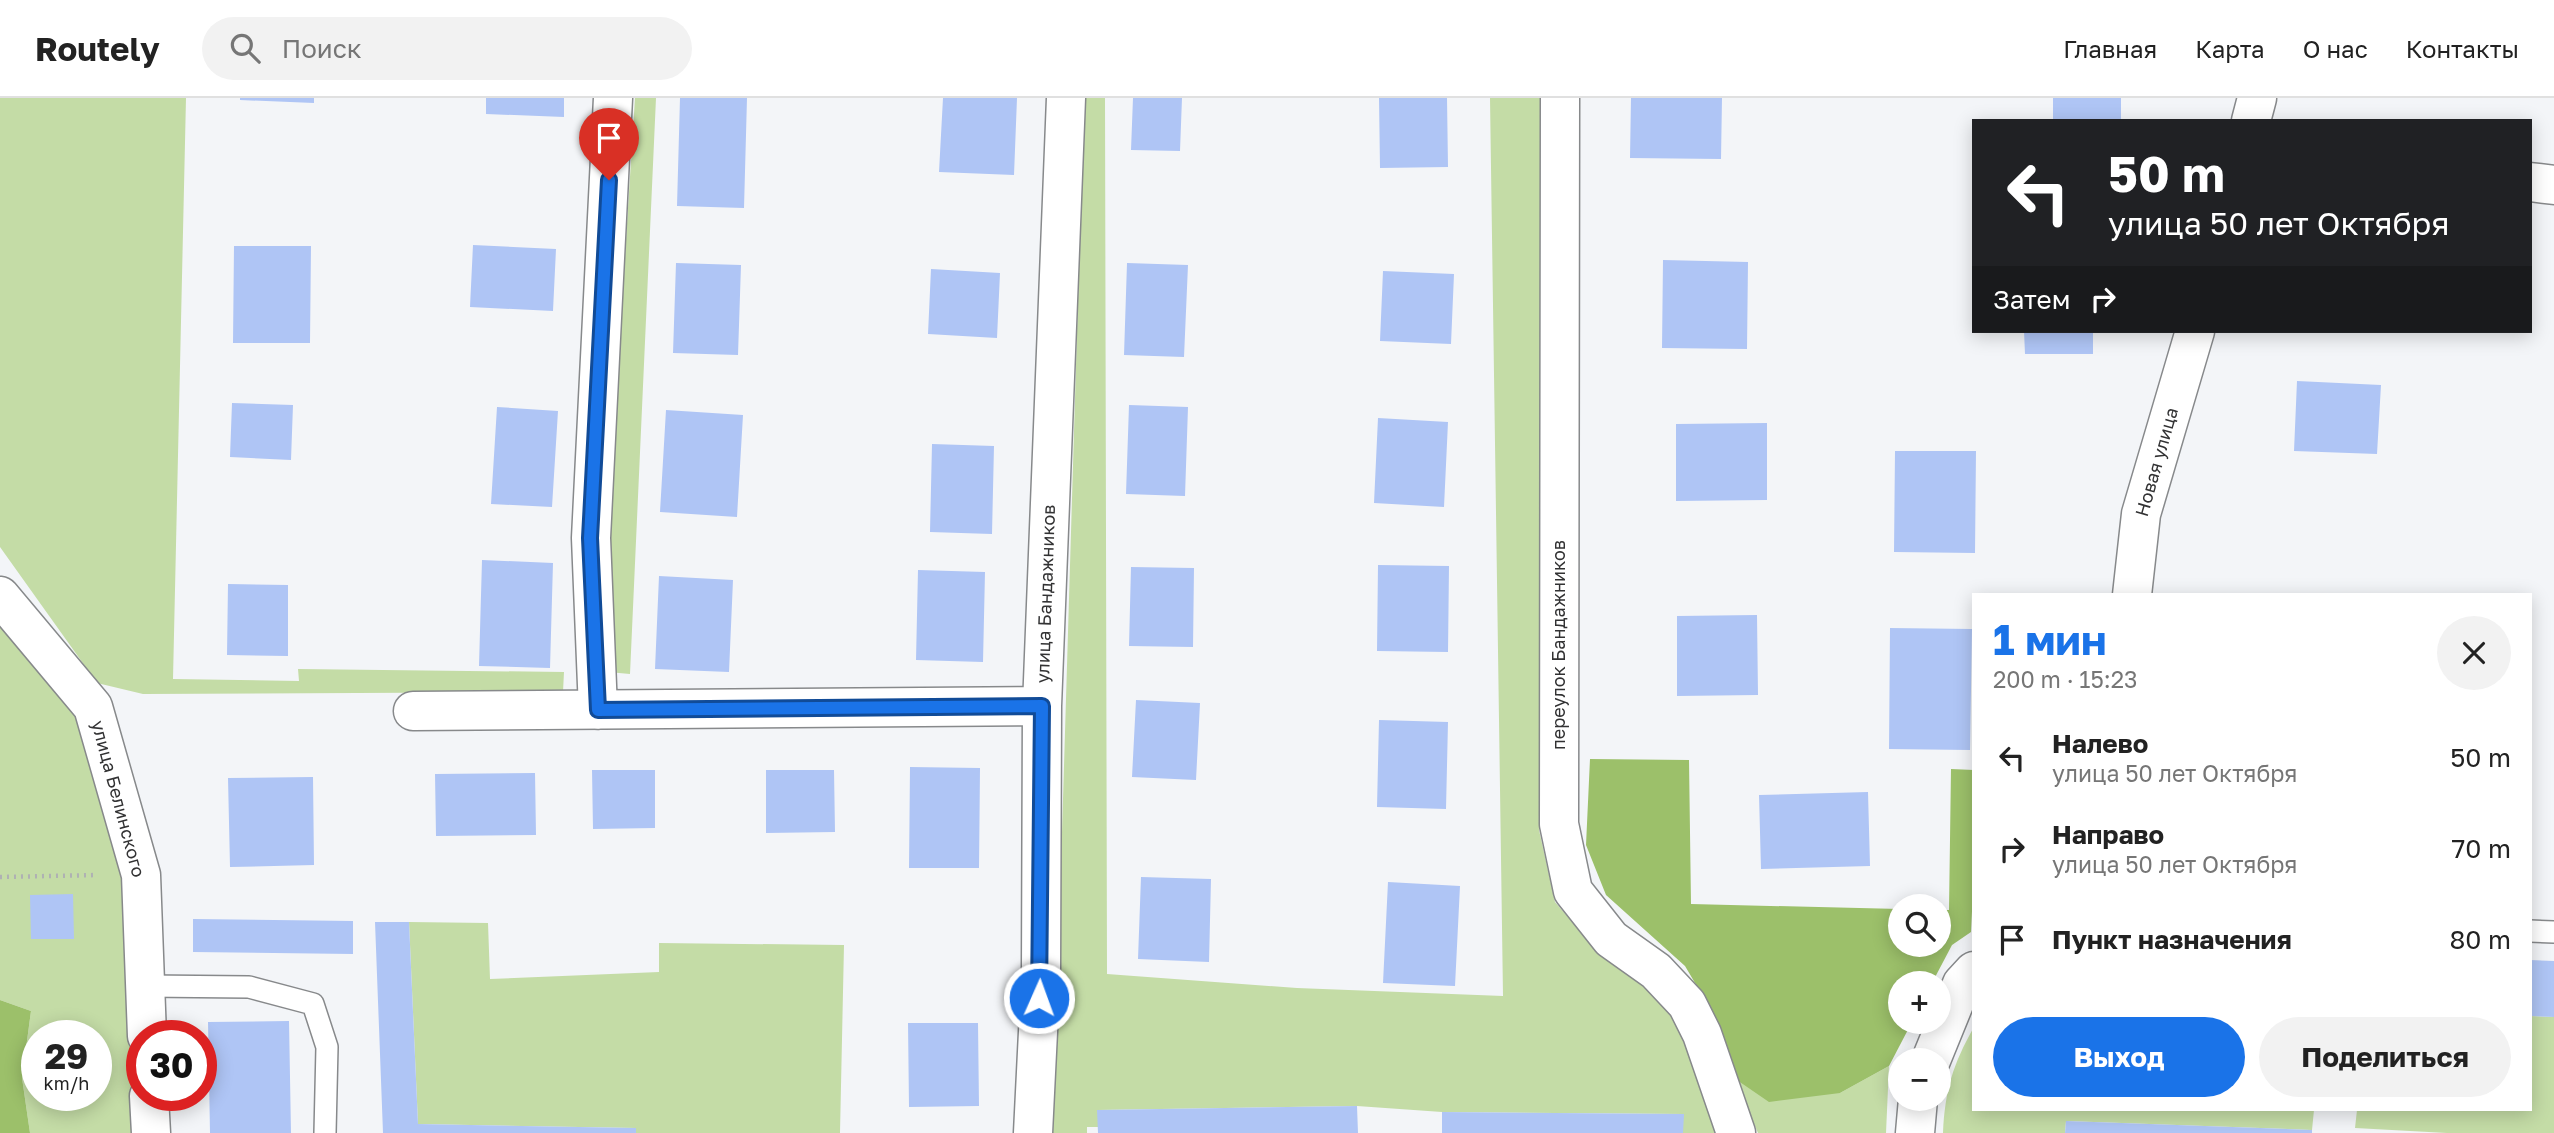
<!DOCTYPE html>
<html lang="ru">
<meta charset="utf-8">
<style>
body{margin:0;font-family:"Golos Text",sans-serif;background:#f2f2f2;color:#222;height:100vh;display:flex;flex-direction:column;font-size:26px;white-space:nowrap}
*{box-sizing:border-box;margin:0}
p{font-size:23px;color:#767676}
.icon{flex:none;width:38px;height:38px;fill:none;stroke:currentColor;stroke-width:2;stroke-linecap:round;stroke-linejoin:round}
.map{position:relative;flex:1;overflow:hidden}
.sheet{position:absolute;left:1972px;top:495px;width:560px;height:518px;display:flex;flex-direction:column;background:#fff;border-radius:0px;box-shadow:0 4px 18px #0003}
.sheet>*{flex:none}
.hud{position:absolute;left:1972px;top:21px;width:560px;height:214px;border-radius:0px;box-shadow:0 4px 18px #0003;background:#202124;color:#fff;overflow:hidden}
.tools{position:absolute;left:1888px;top:796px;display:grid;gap:14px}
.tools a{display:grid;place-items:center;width:63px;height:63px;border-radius:50%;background:#fff;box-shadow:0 4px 18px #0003;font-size:35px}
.speed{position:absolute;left:21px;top:922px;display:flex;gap:14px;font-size:35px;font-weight:700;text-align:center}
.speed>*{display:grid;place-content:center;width:91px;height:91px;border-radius:50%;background:#fff;box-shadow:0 4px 18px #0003;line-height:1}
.speed small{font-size:18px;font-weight:400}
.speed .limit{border:10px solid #d22;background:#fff;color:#111}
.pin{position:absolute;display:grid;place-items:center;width:60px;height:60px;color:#fff;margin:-72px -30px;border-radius:50% 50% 50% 0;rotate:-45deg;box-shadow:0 0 7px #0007}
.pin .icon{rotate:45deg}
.me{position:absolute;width:77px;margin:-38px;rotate:2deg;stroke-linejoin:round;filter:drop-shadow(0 0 5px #0008)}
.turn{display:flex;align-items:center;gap:24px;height:147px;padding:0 21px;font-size:32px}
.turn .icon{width:91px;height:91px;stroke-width:2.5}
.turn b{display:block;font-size:49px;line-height:60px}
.then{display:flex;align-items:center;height:66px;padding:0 21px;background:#0003;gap:14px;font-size:26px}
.round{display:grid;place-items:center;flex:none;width:74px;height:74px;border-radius:37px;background:#f2f2f2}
.head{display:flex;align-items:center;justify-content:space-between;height:119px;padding:0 21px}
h1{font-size:42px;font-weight:700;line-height:52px;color:#1a73e8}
.primary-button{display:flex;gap:14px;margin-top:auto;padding:14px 21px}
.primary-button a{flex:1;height:80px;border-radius:42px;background:#1a73e8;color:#fff;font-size:28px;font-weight:700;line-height:80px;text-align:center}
.primary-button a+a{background:#f2f2f2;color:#222}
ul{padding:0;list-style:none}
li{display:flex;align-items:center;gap:21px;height:91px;padding:0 21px}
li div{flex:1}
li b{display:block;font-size:26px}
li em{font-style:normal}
header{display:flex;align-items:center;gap:42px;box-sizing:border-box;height:98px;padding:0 35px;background:#fff;border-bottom:2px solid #e0e0e0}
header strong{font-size:33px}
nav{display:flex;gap:38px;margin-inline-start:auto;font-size:24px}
.search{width:490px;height:63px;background:#f2f2f2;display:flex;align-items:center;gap:18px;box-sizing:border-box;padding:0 24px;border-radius:38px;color:#767676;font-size:26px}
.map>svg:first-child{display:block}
.green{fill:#c4dca6;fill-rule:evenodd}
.forest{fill:#9cc06a}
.building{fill:#afc5f5}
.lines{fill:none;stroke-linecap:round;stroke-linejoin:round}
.service-casing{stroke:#87898b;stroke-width:24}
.minor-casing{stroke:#87898b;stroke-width:41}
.path{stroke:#afb1b3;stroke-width:4.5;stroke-dasharray:2 5;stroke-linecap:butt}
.service{stroke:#fff;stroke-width:21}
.minor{stroke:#fff;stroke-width:38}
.route-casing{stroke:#114b97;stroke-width:18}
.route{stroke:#1a73e8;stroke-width:12}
.labels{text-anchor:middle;stroke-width:5;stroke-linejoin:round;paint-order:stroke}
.street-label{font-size:18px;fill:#323233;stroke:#fff}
</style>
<header>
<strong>Routely</strong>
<div class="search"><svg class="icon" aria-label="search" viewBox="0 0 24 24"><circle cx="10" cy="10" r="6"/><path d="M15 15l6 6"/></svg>Поиск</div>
<nav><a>Главная</a><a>Карта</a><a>О нас</a><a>Контакты</a></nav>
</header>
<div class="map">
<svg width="2554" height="1035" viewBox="0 0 2554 1035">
<rect width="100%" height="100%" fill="#f3f5f8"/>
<!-- green -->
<path class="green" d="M0,0H186L173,581L299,583L298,571L564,574L563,594L143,596L97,585L0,449Z
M635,0H656L630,576L608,574L607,441Z
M1084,0H1105L1107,876L1297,890L1503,898L1490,0H1545L1539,732L1555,804L1598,854L1671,907L1683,933L1716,1035H1683V1016L1442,1014L1357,1008L1098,1012V1029H1087V1035H1053Z
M0,521L83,618L124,789L136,1035H30L22,980L31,913L0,902ZM37,938H96V998H37Z
M409,824L488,825L490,881L659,874V845L844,847L840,1035H636V1030L418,1026Z
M2531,918L2554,919V1035H2447L2355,1030L2357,1012H2530Z
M1974,929V1012H2314L2312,1032L2066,1023L2065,1035H1943C1945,992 1953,966 1974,929Z
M1889,968L1886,1035H1758L1734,980L1840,995Z"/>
<!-- forest -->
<path class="forest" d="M1590,661L1689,662L1691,806L1900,811V847H1939V812H1949L1951,671L1974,672V772L1971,834L1952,847L1932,885L1900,886V924H1912L1889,968L1840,995L1769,1004L1734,980L1708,907L1685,868L1606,797L1586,747Z
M0,902L31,913L22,980L30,1035H0Z"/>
<!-- building -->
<path class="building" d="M240,0H314V5L240,2Z
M486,0H564V19L486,16Z
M680,0H747L744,110L677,108Z
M943,0H1017L1014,77L939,74Z
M1133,0H1182L1180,53L1131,52Z
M1379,0H1447L1448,69L1380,70Z
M1631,0H1722L1721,61L1630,60Z
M2053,0H2121V23H2053Z
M473,147L556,151L553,213L470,209Z
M234,148H311L310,245H233Z
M1663,162L1748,164L1747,251L1662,250Z
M676,165L741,167L738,257L673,255Z
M1127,165L1188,167L1184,259L1124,257Z
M931,171L1000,175L997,240L928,236Z
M1383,173L1454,176L1451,246L1380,243Z
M2024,233H2093V256H2025Z
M2297,283L2381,287L2377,356L2294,353Z
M232,305L293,307L291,362L230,359Z
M1129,307L1188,309L1185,398L1126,396Z
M497,309L558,313L552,409L491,406Z
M666,312L743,317L737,419L660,414Z
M1378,320L1448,324L1444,409L1374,405Z
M1767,325V402L1676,403V326Z
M932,346L994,348L992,436L930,434Z
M1895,353H1976L1975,455L1894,454Z
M482,462L553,465L550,570L479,568Z
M1378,467L1449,468L1448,554L1377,553Z
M1131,469L1194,470L1193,549L1129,548Z
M918,472L985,474L983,564L916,562Z
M659,478L733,482L729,574L655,571Z
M228,486L288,487V558L227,557Z
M1757,517L1758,597L1677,598V518Z
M1890,530L1972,531L1970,652L1889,651Z
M1136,602L1200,605L1196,682L1132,679Z
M1379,622L1448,624L1446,711L1377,709Z
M910,669L980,670L979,770H909Z
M592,672H655V730L593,731Z
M766,672H834L835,734L766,735Z
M535,675L536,737L436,738L435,676Z
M313,679L314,767L230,769L228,680Z
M1868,694L1870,768L1761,771L1759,697Z
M1141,779L1211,781L1209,864L1138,861Z
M1388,784L1460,788L1455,888L1383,885Z
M73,796L74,841H31L30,797Z
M193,821L353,823V856L193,854Z
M375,824H409L418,1026L636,1030V1035H383Z
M2530,862L2554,863V919L2530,918Z
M289,923L291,1035H210L208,924Z
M908,925H978L979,1008L909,1009Z
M1357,1008L1358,1035H1098L1097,1012Z
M1442,1014L1684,1016L1683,1035H1442Z
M2066,1023L2312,1032V1035H2065Z"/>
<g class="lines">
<!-- service casing -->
<g class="service-casing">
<path id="service" d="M2530,833L2554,834
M145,888L249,889L313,906L327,949L325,1035"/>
</g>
<!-- minor casing -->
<g class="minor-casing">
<path id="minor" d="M1560,0L1559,726L1573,793L1611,841L1656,873L1687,906L1702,936L1736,1035
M2251,23L2257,0
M2530,84L2554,87
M2132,497L2141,416L2195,233
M0,498L93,609L141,777L147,938
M598,612L591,440L613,0
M413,613L1042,608
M1931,962L1962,886L1974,873
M149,998L151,1035
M1033,1035L1041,873L1042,608L1066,0
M1915,1035L1918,1001"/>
</g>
<!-- path -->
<path class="path" d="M0,779L98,777"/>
<!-- service -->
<use href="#service" class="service"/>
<!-- minor -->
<use href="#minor" class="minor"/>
</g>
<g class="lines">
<!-- route casing -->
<g class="route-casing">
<path id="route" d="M609,82L590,440L598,612L1042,608L1039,900"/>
</g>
<!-- route -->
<use href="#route" class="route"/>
</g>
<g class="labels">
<!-- street labels -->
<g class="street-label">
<text transform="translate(2157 364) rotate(-74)" y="6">Новая улица</text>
<text transform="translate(1046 496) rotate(-88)" y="6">улица Бандажников</text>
<text transform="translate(1559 547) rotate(-90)" y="6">переулок Бандажников</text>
<text transform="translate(118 701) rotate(75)" y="6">улица Белинского</text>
</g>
</g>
</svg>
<div class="tools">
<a><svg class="icon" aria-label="search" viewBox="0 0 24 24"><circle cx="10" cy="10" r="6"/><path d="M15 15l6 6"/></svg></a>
<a>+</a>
<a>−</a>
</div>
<div class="speed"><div>29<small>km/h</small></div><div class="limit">30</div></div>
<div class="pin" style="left:609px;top:82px;background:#d93025"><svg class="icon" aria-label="arrive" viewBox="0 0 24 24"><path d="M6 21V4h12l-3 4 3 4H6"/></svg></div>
<svg class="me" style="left:1039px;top:900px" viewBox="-20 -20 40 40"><circle r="17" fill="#1a73e8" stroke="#fff" stroke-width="3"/><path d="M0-11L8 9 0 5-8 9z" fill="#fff"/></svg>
<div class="hud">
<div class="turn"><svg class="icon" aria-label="left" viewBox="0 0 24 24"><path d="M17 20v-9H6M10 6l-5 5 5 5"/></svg><div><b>50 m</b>улица 50 лет Октября</div></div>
<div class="then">Затем<svg class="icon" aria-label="right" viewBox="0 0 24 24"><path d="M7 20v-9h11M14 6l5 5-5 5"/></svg></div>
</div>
<section class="sheet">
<div class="head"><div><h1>1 мин</h1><p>200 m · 15:23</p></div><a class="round"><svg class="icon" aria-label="close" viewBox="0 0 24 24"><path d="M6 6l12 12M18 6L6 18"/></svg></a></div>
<ul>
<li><svg class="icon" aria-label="left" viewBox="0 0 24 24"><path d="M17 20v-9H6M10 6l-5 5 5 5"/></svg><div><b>Налево</b><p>улица 50 лет Октября</p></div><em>50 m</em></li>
<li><svg class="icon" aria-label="right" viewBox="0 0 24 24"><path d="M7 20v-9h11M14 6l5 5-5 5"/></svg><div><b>Направо</b><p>улица 50 лет Октября</p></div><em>70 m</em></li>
<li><svg class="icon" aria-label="arrive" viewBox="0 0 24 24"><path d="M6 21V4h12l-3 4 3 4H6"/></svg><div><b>Пункт назначения</b></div><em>80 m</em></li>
</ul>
<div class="primary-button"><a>Выход</a><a>Поделиться</a></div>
</section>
</div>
